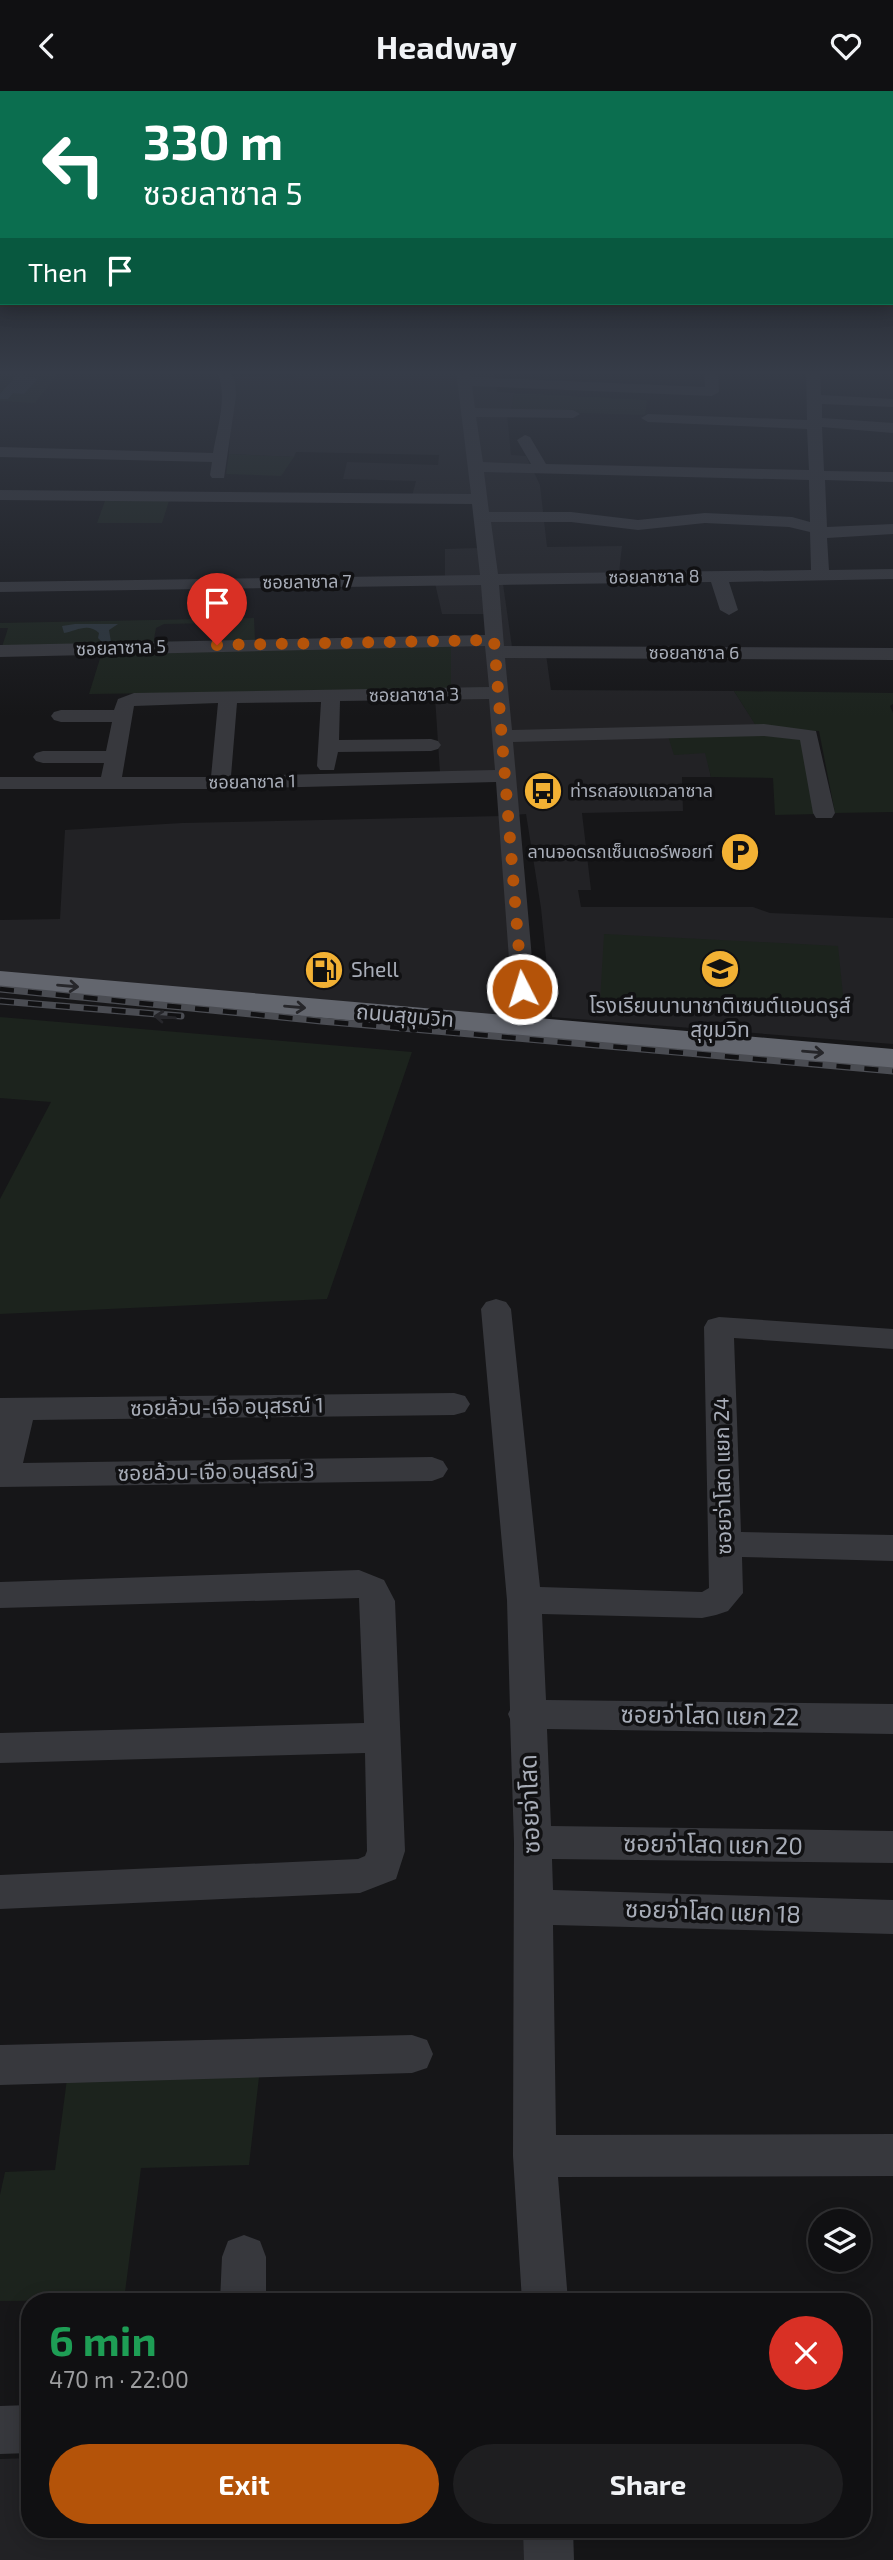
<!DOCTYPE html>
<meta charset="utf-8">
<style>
body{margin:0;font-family:"Exo 2","Noto Sans Thai",sans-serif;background:#1e1e20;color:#f1f3f6;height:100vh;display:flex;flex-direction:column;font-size:26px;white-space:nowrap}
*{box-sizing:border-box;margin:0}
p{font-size:23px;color:#9c9d9f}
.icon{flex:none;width:38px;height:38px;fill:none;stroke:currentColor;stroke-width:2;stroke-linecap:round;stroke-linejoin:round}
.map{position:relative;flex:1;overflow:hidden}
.sheet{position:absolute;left:21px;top:2202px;width:850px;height:245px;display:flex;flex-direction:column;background:#101012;border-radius:28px;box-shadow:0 4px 18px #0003,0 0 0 2px #303032}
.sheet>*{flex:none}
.top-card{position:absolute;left:0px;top:0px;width:894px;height:214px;box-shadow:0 4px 18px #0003,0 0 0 2px #303032;background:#0b6e4f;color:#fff;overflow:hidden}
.tools{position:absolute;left:808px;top:2118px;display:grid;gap:14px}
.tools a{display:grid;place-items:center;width:63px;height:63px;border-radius:50%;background:#101012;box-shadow:0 4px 18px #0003,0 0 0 2px #303032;font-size:35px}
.pin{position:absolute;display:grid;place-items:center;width:60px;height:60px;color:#fff;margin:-72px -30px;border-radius:50% 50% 50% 0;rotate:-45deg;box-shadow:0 0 7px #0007}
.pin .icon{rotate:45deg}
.me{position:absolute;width:77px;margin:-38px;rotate:355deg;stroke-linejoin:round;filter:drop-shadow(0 0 5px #0008)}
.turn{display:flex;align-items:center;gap:24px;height:147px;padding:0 28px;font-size:32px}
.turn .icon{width:91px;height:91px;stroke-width:2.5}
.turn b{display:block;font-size:49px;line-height:60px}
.then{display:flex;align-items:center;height:66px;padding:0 28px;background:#0003;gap:14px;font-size:26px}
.round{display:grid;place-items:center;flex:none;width:74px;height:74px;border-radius:37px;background:#1e1e20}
.head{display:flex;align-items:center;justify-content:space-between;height:119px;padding:0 28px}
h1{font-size:42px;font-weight:700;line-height:52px;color:#1e9e55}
.cta{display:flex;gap:14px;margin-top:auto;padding:14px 28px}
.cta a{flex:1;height:80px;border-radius:42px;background:#b45309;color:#fff;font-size:28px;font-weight:700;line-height:80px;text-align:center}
.cta a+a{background:#1e1e20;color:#f1f3f6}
header{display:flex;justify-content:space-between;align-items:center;height:91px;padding:0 28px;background:#101012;font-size:32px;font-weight:700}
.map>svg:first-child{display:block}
.built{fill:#222225}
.green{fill:#1c231d;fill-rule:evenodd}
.water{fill:#2c353c}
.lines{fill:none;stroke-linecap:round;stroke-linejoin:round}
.minor{fill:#37383d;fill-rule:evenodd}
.highway{fill:#63666e;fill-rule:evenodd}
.rail-casing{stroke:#4a4c52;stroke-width:7}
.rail{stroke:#111113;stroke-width:4.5;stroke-dasharray:14;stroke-linecap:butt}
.oneway{stroke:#26262a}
.route{stroke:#b45309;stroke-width:12;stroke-dasharray:0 21.6}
.labels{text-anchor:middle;stroke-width:7;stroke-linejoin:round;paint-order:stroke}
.far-street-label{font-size:18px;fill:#a8adb8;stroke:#111113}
.far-poi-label{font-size:18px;fill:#a8adb8;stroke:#111113;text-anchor:start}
.poi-label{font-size:21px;fill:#a8adb8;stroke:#111113;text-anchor:start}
.street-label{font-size:21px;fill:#a8adb8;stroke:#111113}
.near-street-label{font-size:24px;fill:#a8adb8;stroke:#111113}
</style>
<header><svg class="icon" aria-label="back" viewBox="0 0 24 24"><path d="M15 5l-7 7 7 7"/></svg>Headway<svg class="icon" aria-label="heart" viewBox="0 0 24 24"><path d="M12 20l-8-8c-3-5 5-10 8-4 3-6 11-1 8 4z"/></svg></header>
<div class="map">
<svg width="893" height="2469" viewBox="0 0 893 2469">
<rect width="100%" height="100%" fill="#161618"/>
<!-- built -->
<path class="built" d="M504,279L495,281L497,301L514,302L511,320L507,323L511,364L526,365L540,394L547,456L622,455L619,482L503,493L512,556H545L551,599L734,600L762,643L706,662L711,686H682L683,720L582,722L591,799H578L581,816H753L770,822L893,827V953L552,926L541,817L526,723L502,725L516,927L0,883V829L60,828L65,739L182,732L502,725L498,681L440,682L435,606L451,553L487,552L486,523H442L435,492L445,486V458L478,457L476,423L470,405H412L416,390L343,388L347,371L438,374L439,364L296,361L294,366L229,363L233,285L294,287L297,282Z
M30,2367V2438H525L526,2469H0V2368Z"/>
<!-- green -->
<path class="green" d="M0,279H62L35,312L0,310Z
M514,302L647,309L645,324L511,320Z
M229,363L294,366L281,385L226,383Z
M106,407H170L162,432H97Z
M254,527L255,550L2,556L8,537H0V532ZM217,532L218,547L212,550L156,551L154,548L156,537L164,533Z
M451,553V598L89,603L102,561Z
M734,600L893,602V613L890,615L893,622V721L835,722L819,640L758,638Z
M668,645H801L818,723L775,724L773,687L711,686L705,662L674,664Z
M604,843L838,855L845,924L600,911Z
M0,926L412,961L327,1208L0,1223V1108L51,1011L0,1007Z
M259,1986L249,2074L141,2077L124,2209L0,2210V2104L5,2081L55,2079L67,1988Z"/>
<!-- water -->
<path class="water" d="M0,280L30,282L27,286L39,287L24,303L13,302L8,308H0V303L17,284L0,283Z
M75,533H118L109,539L111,551H102L98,547L99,542C88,531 76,540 64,542L62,535Z"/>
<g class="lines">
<!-- minor -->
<path class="minor" d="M216,279H230L235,291L236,305L224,387H212L210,384L212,371L0,366V356L213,362C217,337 229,303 216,279Z
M343,279L335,284L328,280L329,279Z
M456,279H470L471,286L705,296L704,279H718L719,301L712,305L472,295L475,317L573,319L580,323L573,327L476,326L483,371L531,373L517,349L525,344L530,346L546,373L809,379L807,338L648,331L641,327L648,323L807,329L806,279H820L821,304L893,308V316L822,313V327L893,332V342L822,336L824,380L893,381V391L825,389L827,436L893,433V443L827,447L829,479L893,478V488L729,491L738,519L729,524L720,519L711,491L499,494L504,555L893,557V569L505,567L512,639L764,633L816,640L835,722L832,727H816L813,722L800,649L764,645L513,651L538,936L535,941L526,943L517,941L514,936L496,691L220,698H0V686H101L104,672H43L36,670L33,666L36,662L43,660H106L112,631H61L54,629L51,625L54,621L61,619H114L118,608L134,602L489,596L485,555L0,566V554L485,544L481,494L0,501V491L480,484L472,413L0,409V399L471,403ZM484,381L809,389L810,431L792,426L705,422L638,429L571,421H489ZM491,431H571L638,439L705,432L789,436L810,441L811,479L498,483ZM489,608L495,679L231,685L237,612L321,611L317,675L320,679H334L338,661L431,660L438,658L441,654L438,650L431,648L339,649L340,610ZM218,612L211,686H122L134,615Z
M496,1208L506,1211L511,1218L540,1496L702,1501L709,1497L704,1236L708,1229L719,1226L893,1238V1258L734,1247L741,1441L893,1444V1470L742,1466L743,1502L728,1520L716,1524L702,1527L542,1523L546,1609L893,1613V1643L547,1638L551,1735L893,1740V1772L552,1768L553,1799L893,1809V1843L553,1834L556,2044L893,2043V2085L558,2086L568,2210H522L513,2065L514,1751L510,1628L508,1623L510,1619L507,1509L481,1218L486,1211Z
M454,1302L465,1305L470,1313L465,1321L454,1324L33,1329L23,1372L432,1366L443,1370L448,1378L443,1386L432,1390L0,1396V1307Z
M359,1479L384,1489L395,1510L405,1760L396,1788L360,1802L0,1818V1784L358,1768L365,1765L367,1760L365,1662L0,1672V1642L364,1632L359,1507L0,1517V1491Z
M412,1944L427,1949L433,1963L427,1977L412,1982L0,1994V1954Z
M244,2144L260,2150L266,2166V2210H220L222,2166L228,2150Z
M30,2314V2362L0,2363V2315Z
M523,2438H573L574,2469H524Z"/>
<!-- highway -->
<path class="highway" d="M0,880L893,958V978L0,898Z"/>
<!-- rail casing -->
<g class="rail-casing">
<path id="rail" d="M0,898L321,930L893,980
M0,910L181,925"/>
</g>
<!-- rail -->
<use href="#rail" class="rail"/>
</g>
<!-- one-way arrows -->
<defs><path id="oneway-shaft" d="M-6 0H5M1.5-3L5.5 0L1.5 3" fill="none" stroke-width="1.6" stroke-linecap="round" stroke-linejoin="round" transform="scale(1.75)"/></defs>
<g class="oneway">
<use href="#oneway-shaft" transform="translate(68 895) rotate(5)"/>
<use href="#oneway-shaft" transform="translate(295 916) rotate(5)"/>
<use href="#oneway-shaft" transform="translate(165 926) rotate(-175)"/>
<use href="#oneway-shaft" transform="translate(813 961) rotate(5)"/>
</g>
<!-- sky -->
<linearGradient id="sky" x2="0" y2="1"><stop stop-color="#0c0c0d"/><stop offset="0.45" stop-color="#363c48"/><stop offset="1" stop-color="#363c48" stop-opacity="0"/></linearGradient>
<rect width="893" height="625" fill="url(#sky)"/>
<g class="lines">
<!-- route -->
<path class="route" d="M217,554L494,549L522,898"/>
</g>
<!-- icons -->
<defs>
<g id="bus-disc" transform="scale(2.0125)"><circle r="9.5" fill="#f2b134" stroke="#111113"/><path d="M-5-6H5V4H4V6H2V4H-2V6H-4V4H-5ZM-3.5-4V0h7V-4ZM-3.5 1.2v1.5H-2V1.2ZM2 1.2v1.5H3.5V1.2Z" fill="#111"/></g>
<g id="parking-disc" transform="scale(2.0125)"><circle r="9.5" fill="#f2b134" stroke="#111113"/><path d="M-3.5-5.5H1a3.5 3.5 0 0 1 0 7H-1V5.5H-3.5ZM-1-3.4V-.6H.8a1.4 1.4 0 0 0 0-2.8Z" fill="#111"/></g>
<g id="school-disc" transform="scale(2.0125)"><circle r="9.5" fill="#f2b134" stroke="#111113"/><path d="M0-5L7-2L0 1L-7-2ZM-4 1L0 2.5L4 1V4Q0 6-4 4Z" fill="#111"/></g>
<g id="fuel-disc" transform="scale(2.0125)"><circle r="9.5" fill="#f2b134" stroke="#111113"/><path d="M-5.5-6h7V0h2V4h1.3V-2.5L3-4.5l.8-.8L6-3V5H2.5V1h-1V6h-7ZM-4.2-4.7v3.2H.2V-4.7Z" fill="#111"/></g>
</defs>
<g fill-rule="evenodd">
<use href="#bus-disc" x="543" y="700"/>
<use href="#parking-disc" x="740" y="761"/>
<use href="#school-disc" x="720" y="878"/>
<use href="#fuel-disc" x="324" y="879"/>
</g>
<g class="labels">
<!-- far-street labels -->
<g class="far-street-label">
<text transform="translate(654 486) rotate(-1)" y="6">ซอยลาซาล 8</text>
<text transform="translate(307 491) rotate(-1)" y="6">ซอยลาซาล 7</text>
<text transform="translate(121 557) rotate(-2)" y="6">ซอยลาซาล 5</text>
<text x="694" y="568">ซอยลาซาล 6</text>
<text transform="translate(414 604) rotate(-1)" y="6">ซอยลาซาล 3</text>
<text transform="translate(252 691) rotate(-1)" y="6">ซอยลาซาล 1</text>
</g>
<!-- far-poi labels -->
<g class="far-poi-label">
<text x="570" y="706">ท่ารถสองแถวลาซาล</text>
<text x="713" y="767" text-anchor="end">ลานจอดรถเซ็นเตอร์พอยท์</text>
</g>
<!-- poi labels -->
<g class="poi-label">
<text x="351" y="886">Shell</text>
<text x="720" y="922" text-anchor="middle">โรงเรียนนานาชาติเซนต์แอนดรูส์<tspan x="720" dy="24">สุขุมวิท</tspan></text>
</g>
<!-- street labels -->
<g class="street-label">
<text transform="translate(405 925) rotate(5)" y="7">ถนนสุขุมวิท</text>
<text transform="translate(227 1316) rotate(-1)" y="7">ซอยล้วน-เจือ อนุสรณ์ 1</text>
<text transform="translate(216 1381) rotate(-1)" y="7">ซอยล้วน-เจือ อนุสรณ์ 3</text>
<text transform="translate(723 1385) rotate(-91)" y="7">ซอยจ่าโสด แยก 24</text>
</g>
<!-- near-street labels -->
<g class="near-street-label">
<text transform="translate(710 1625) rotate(1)" y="8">ซอยจ่าโสด แยก 22</text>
<text transform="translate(530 1713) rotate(-92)" y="8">ซอยจ่าโสด</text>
<text transform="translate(713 1754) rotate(1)" y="8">ซอยจ่าโสด แยก 20</text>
<text transform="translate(713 1821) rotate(2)" y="8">ซอยจ่าโสด แยก 18</text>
</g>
</g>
</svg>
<div class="tools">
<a><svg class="icon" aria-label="layers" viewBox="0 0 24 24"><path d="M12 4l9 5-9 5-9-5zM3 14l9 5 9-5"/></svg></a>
</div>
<div class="pin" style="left:217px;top:554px;background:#d93025"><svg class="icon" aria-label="arrive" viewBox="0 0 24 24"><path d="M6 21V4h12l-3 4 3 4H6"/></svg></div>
<svg class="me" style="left:522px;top:898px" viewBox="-20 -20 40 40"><circle r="17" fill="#b45309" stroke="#fff" stroke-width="3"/><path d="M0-11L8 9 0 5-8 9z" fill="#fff"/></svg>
<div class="top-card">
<div class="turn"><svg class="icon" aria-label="left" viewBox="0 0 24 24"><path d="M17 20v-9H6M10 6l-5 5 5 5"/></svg><div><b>330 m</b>ซอยลาซาล 5</div></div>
<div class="then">Then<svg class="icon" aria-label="arrive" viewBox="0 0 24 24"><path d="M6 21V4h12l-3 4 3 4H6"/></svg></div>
</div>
<section class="sheet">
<div class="head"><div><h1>6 min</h1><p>470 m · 22:00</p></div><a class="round" style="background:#d93025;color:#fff"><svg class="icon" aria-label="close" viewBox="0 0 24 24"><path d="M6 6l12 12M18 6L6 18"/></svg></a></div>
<div class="cta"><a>Exit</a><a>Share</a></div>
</section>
</div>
